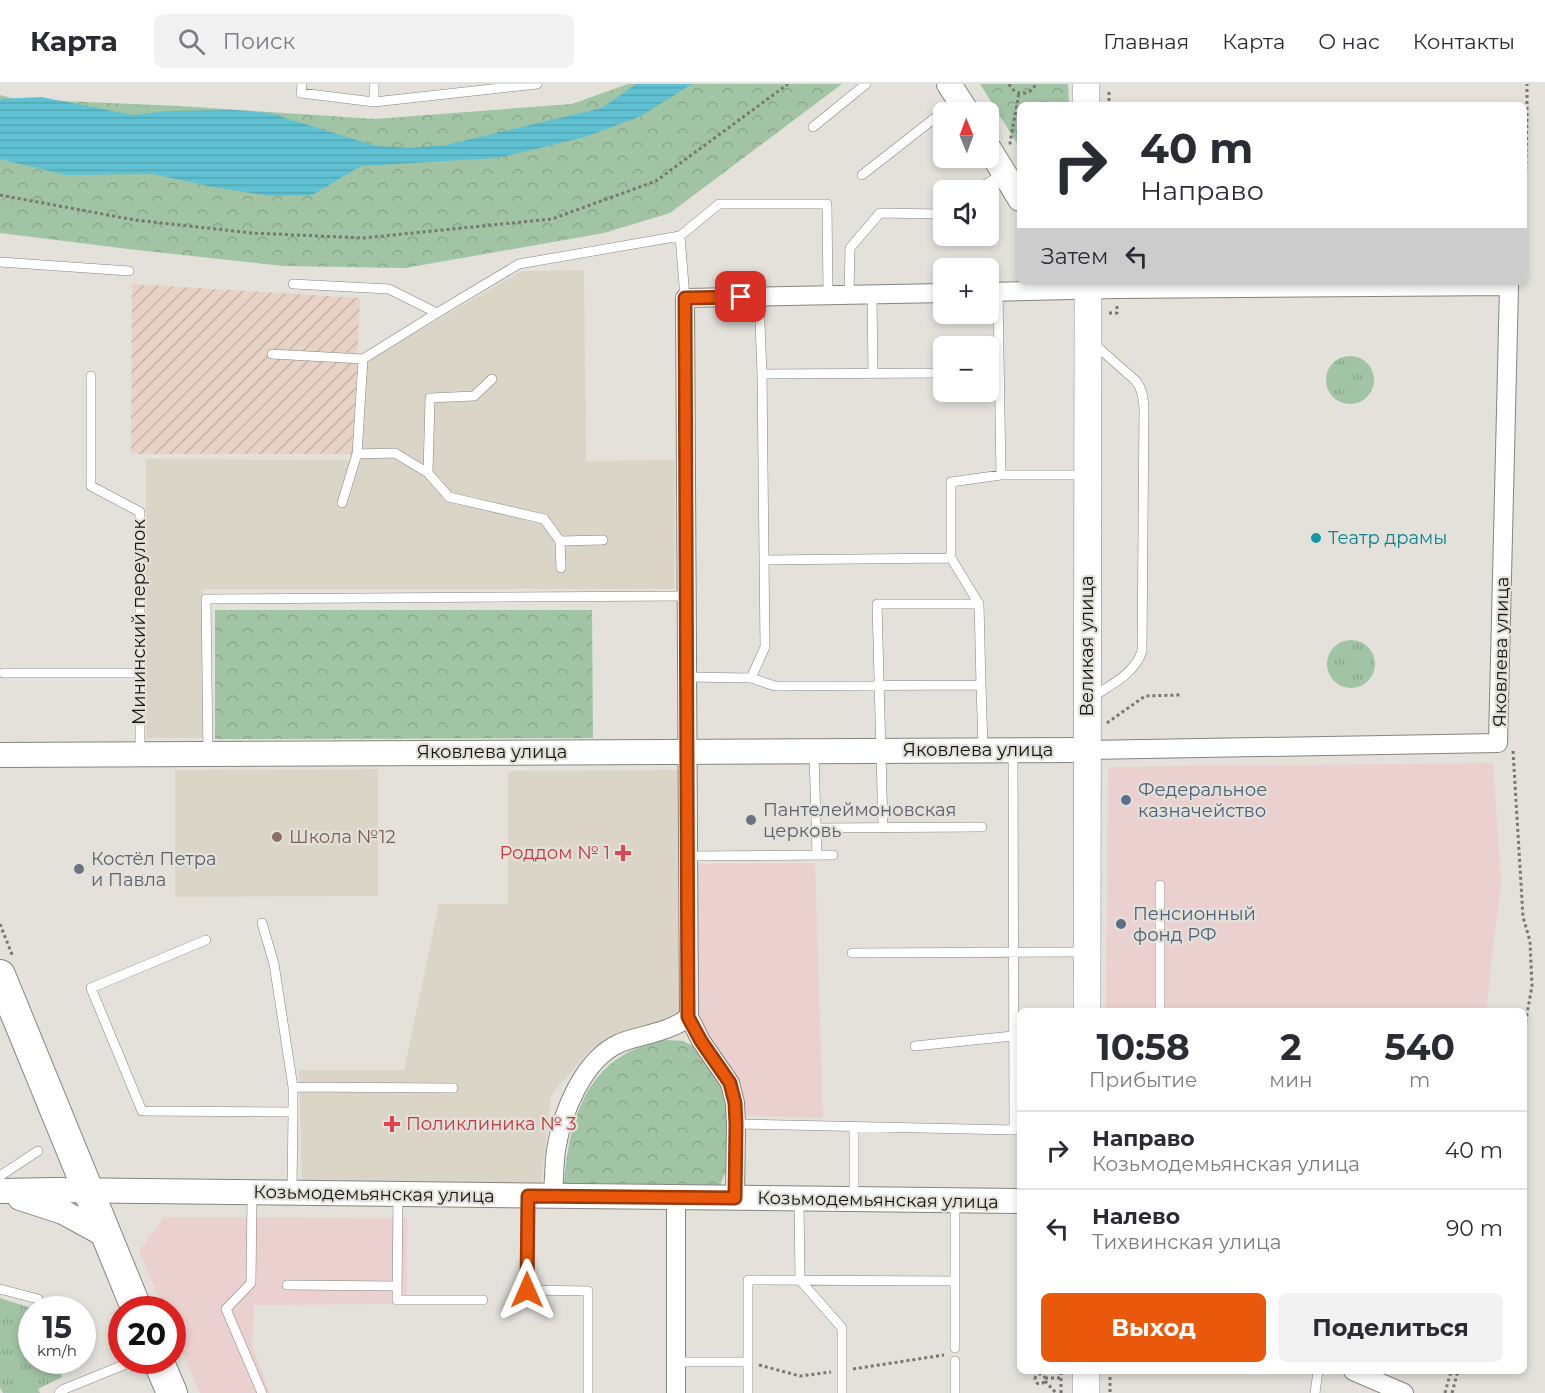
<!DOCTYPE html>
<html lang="ru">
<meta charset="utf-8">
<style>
body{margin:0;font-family:Montserrat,sans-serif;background:#f2f2f3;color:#2b2b33;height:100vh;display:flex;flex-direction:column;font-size:22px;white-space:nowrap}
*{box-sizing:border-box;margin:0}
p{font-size:20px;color:#7c7c81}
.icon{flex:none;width:33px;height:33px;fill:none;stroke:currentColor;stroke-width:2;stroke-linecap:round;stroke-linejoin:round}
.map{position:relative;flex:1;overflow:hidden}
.panel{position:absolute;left:1017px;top:924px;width:510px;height:366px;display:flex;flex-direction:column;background:#fff;border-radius:9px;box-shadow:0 3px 9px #0003}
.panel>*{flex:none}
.top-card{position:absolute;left:1017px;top:18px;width:510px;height:183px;border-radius:9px;box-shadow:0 3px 9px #0003;background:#fff;color:#2b2b33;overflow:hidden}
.needle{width:39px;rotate:359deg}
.fabs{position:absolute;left:933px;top:18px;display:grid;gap:12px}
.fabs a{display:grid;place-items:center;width:66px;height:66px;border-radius:9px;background:#fff;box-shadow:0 3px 9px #0003;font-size:30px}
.speed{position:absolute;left:18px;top:1212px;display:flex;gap:12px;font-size:30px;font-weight:700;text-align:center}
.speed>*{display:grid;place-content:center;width:78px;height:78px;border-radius:50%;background:#fff;box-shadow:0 3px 9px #0003;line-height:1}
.speed small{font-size:15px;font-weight:400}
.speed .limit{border:9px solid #d22;background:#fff;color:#111}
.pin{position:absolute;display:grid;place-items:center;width:51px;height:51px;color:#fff;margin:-26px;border-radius:12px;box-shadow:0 3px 9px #0006}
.me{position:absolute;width:66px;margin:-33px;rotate:0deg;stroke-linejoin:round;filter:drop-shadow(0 0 4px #0008)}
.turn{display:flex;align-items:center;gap:21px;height:126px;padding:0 24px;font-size:27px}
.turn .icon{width:78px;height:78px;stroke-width:2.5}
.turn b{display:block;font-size:42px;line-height:51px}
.then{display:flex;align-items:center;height:57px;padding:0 24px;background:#0003;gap:12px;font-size:22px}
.eta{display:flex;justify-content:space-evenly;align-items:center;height:102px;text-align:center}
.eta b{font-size:36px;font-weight:700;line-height:42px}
.button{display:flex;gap:12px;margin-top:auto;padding:12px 24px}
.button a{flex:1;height:69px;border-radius:9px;background:#ea580c;color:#fff;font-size:24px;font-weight:700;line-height:69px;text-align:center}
.button a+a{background:#f2f2f3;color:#2b2b33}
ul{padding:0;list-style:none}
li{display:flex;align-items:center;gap:18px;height:78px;padding:0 24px;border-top:2px solid #e1e1e2}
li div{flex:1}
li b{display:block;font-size:22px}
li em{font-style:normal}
header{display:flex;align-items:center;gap:36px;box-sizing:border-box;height:84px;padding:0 30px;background:#fff;border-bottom:2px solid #e1e1e2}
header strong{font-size:28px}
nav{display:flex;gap:33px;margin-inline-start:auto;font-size:21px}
.search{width:420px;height:54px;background:#f2f2f3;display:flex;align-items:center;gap:15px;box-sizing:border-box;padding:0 21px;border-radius:9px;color:#7c7c81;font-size:22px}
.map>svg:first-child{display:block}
.commercial{fill:#ead0cf}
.industrial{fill:url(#industrial-furrows)}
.built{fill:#dbd5c8}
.grass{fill:url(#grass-tufts)}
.park{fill:url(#park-crowns)}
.water{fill:url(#water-rules)}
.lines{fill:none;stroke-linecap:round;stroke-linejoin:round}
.service-casing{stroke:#86847e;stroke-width:10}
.minor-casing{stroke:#86847e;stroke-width:20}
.tertiary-casing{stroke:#86847e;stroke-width:26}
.secondary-casing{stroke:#86847e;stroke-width:28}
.primary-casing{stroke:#86847e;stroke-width:32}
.path{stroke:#787772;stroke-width:3;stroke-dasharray:3 3;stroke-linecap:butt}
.service{stroke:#fff;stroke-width:9}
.minor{stroke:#fff;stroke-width:18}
.tertiary{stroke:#fff;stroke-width:24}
.secondary{stroke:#fff;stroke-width:27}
.primary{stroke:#fff;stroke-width:30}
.route-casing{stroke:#983908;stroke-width:15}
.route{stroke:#ea580c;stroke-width:10}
.culture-dot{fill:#0f9aa8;stroke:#e3e1da;stroke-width:2}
.service-dot{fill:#5c6f8a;stroke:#e3e1da;stroke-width:2}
.worship-dot{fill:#6b7280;stroke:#e3e1da;stroke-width:2}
.education-dot{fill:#8d6e63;stroke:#e3e1da;stroke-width:2}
.health-dot{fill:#e0444e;stroke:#e3e1da;stroke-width:2}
.labels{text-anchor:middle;stroke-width:4.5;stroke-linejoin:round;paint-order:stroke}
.culture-label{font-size:18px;fill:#0d838f;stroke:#e3e1da;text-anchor:start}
.street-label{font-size:18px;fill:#151412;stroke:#e3e1da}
.service-label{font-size:18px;fill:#4e5e75;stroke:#e3e1da;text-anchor:start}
.worship-label{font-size:18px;fill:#5b616d;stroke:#e3e1da;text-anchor:start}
.education-label{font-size:18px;fill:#785e54;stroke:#e3e1da;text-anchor:start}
.health-label{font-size:18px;fill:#be3a42;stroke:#e3e1da;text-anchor:end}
</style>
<header>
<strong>Карта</strong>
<div class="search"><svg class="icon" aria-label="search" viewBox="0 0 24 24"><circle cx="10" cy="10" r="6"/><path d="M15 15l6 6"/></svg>Поиск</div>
<nav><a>Главная</a><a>Карта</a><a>О нас</a><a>Контакты</a></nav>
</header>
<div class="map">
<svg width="1545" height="1309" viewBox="0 0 1545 1309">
<defs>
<pattern id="industrial-furrows" width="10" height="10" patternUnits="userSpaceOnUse" patternTransform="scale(1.5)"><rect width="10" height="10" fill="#e8d2c6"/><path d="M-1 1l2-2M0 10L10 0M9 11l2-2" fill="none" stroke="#c6b3a9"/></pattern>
<pattern id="grass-tufts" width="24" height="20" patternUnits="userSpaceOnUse" patternTransform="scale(1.5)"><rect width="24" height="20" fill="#a1c4a4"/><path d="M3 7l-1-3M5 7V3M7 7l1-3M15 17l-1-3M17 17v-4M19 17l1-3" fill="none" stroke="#8aa88c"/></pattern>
<pattern id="park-crowns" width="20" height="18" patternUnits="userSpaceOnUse" patternTransform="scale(1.5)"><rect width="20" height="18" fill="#a1c4a4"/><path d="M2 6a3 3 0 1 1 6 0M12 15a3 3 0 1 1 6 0" fill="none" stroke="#8aa88c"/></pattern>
<pattern id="water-rules" width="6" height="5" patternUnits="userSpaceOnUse" patternTransform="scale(1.5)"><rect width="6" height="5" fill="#60c1d3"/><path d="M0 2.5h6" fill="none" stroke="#52a5b4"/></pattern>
</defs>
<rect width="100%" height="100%" fill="#e3e1da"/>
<!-- commercial -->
<path class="commercial" d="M1493,679L1501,797L1486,927H1106L1108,683Z
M815,779L823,1034L740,1032L730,987L696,930L695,780Z
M164,1133L407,1134V1220L254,1221L252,1262L270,1309H200L173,1246L172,1226L164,1225L139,1167Z"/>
<!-- industrial -->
<path class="industrial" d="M132,200L360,214L353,370H131Z"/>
<!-- built -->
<path class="built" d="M584,186L586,377L675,376L674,505H203V654H146V375L362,376L366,277L522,187Z
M378,685V812L175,813V686Z
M678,686L680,931L593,963L551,1011L541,1100L302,1097L299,986H404L439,820H508V687Z"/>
<!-- grass -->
<path class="grass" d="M1326 296a24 24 0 1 1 48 0a24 24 0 1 1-48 0Z
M1327 580a24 24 0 1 1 48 0a24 24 0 1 1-48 0Z
M0,1214L34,1225L32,1226V1276L56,1277L62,1293L38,1305L40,1309H3L0,1303Z"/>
<!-- park -->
<path class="park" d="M628,0H842L670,129L604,149L405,184L284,182L128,165L0,149V11L16,15L179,22L375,35L572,20Z
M980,0H1068L1069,21H1020V64Z
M215,526H592L593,654L215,655Z
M664,956L683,957L693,962L721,1003L726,1025V1087L720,1101L564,1099C568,1051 579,996 625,970C637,963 651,960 664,956Z"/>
<!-- water -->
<path class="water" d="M636,0H692L641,32L585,53L497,74L361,82L312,111L271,112L213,103L153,90L66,91L0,75V15L41,13L133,31L167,27L235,26L269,29L376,62L412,64L446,61L602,24Z"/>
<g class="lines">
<!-- service casing -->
<g class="service-casing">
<path id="service" d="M302,0L301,9L374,18L537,0
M374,18V0
M813,43L866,0
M862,91L959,15
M976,106L1002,90
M680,152L685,214
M0,178L129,187
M293,200L389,205L437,229L519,180L680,152L719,120H827L828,211
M998,207L1001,391
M872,210L873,290
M849,211L850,164L880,129L940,130L944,128
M759,213L762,290
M272,270L363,275
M91,292V402L140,428V669
M357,370L363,275L437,229
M428,389L430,314L474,312L492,295
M342,419L357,370L395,369L428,389L449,413L544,435L560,457L561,484
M560,457L603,456
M951,474L979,520L981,601
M764,476L951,474V398L1001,391H1085
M3,589H140
M687,593L751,594L765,563L762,290L944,289
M751,594L775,602L981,601L983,664
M1091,614C1110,601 1135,590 1142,567L1144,323C1143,313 1142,305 1136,297L1093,259
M208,669L206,515L687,512
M814,670L817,771
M816,744L982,743
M883,744L877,520H979
M688,772L833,771
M1160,801V927
M262,839L274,880L293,1003V1028
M206,856L91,904L142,1027L293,1028L292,1107
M852,869L1084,868
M915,962L1013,952
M293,1003L453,1004
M736,1040L1014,1046L1013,669
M0,1092L38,1067
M252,1109L251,1199L226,1225L262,1309
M398,1111L397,1216H483
M528,1113L527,1206L588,1207V1309
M799,1115L800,1196L842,1244V1309
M854,1115V1043
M955,1117V1264
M287,1201L397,1202
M0,1205L38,1215L43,1226
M676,1278H748
M59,1309L62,1306L136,1276
M748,1309V1196L955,1197
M955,1309V1277
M1315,1309L1318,1287"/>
</g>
<!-- minor casing -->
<g class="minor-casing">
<path id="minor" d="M988,208L1116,205L1509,202L1498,659L1087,666
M553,1112C554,1097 554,1081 556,1066C562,1029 583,975 620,959C643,950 668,949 689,933
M676,1114V1309
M735,1114L736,1040L735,1019L730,999L701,957L689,933L685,214L944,209
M1353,1287L1404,1309"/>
</g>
<!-- tertiary casing -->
<g class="tertiary-casing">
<path id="tertiary" d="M949,0L967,28
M988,63L1020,115
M0,671L1087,666
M0,1107L54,1106L1020,1117
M20,1114L63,1128L107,1152"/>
</g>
<!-- secondary casing -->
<g class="secondary-casing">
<path id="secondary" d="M1086,0V21
M1087,927L1088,198
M1086,1309V1287"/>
</g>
<!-- primary casing -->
<g class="primary-casing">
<path id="primary" d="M0,891L137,1226
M158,1276L172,1309"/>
</g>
<!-- path -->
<path class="path" d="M1009,0C1015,12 1029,13 1036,0
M1109,8V21
M1011,60L1010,59L1019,9
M0,111L135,136L252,149L363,154L552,135L656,97L788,0
M1524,152L1527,31V0
M1109,229H1117V219
M1107,639L1145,612L1180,611
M1513,667L1523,833L1530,857L1532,902L1524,947
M0,840L13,873
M759,1281L800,1292L831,1288
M853,1285L944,1271
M1110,1287V1309
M1035 1295a5 5 0 1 1 10 0a5 5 0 1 1-10 0Z
M1045,1294H1061
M1045,1297L1056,1309
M1061,1309V1287
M1445,1309L1451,1287
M1452,1309L1458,1287"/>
<!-- service -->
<use href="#service" class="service"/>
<!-- minor -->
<use href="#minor" class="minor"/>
<!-- tertiary -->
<use href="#tertiary" class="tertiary"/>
<!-- secondary -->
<use href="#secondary" class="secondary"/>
<!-- primary -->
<use href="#primary" class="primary"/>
</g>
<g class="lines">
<!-- route casing -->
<g class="route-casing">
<path id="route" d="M527,1206L528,1112L735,1114L736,1040L735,1019L730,999L701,957L688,933L685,214L741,213"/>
</g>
<!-- route -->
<use href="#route" class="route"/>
</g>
<!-- markers -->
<circle class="culture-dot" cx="1316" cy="454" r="6"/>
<g class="service-dot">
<circle cx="1126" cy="716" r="6"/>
<circle cx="1121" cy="840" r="6"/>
</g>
<g class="worship-dot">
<circle cx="751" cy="736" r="6"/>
<circle cx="79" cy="785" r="6"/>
</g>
<circle class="education-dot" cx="277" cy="753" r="6"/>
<g class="health-dot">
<path d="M620 760h6v6h6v6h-6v6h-6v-6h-6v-6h6z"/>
<path d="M389 1031h6v6h6v6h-6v6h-6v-6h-6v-6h6z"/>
</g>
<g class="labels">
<!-- culture labels -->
<g class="culture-label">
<text x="1328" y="460">Театр драмы</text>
</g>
<!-- street labels -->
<g class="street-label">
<text transform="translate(139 538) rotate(-90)" y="6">Мининский переулок</text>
<text transform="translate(1087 562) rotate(-90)" y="6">Великая улица</text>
<text transform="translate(1501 568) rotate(-89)" y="6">Яковлева улица</text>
<text x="978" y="672">Яковлева улица</text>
<text x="492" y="674">Яковлева улица</text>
<text transform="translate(374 1110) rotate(1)" y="6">Козьмодемьянская улица</text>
<text transform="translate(878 1116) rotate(1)" y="6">Козьмодемьянская улица</text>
</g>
<!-- service labels -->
<g class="service-label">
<text x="1138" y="712">Федеральное<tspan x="1138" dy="21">казначейство</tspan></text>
<text x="1133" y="836">Пенсионный<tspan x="1133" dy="21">фонд РФ</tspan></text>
</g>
<!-- worship labels -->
<g class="worship-label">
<text x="763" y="732">Пантелеймоновская<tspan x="763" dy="21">церковь</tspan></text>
<text x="91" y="781">Костёл Петра<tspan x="91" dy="21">и Павла</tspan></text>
</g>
<!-- education labels -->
<g class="education-label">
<text x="289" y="759">Школа №12</text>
</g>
<!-- health labels -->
<g class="health-label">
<text x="610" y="775">Роддом № 1</text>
<text x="406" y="1046" text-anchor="start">Поликлиника № 3</text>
</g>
</g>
</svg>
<div class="fabs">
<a><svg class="needle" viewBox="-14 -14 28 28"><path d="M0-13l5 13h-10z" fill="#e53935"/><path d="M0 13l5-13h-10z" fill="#7c7c81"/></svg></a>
<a><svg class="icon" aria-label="sound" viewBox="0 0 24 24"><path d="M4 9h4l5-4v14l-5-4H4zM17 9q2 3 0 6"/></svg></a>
<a>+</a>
<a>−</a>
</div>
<div class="speed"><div>15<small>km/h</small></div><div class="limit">20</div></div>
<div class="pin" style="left:741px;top:213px;background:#d93025"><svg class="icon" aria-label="arrive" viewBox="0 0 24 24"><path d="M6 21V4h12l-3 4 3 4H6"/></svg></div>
<svg class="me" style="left:527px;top:1206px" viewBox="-20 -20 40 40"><path d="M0-17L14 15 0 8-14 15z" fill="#ea580c" stroke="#fff" stroke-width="4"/></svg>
<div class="top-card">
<div class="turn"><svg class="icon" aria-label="right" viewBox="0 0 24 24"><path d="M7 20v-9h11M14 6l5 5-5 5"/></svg><div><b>40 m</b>Направо</div></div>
<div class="then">Затем<svg class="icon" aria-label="left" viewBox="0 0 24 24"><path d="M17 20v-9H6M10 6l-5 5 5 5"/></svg></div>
</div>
<section class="panel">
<div class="eta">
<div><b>10:58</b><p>Прибытие</p></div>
<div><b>2</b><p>мин</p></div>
<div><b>540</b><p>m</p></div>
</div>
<ul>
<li><svg class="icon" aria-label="right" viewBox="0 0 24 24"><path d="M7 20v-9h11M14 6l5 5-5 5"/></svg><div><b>Направо</b><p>Козьмодемьянская улица</p></div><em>40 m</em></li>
<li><svg class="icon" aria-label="left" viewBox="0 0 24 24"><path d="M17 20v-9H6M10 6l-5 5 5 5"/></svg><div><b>Налево</b><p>Тихвинская улица</p></div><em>90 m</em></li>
</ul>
<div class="button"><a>Выход</a><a>Поделиться</a></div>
</section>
</div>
